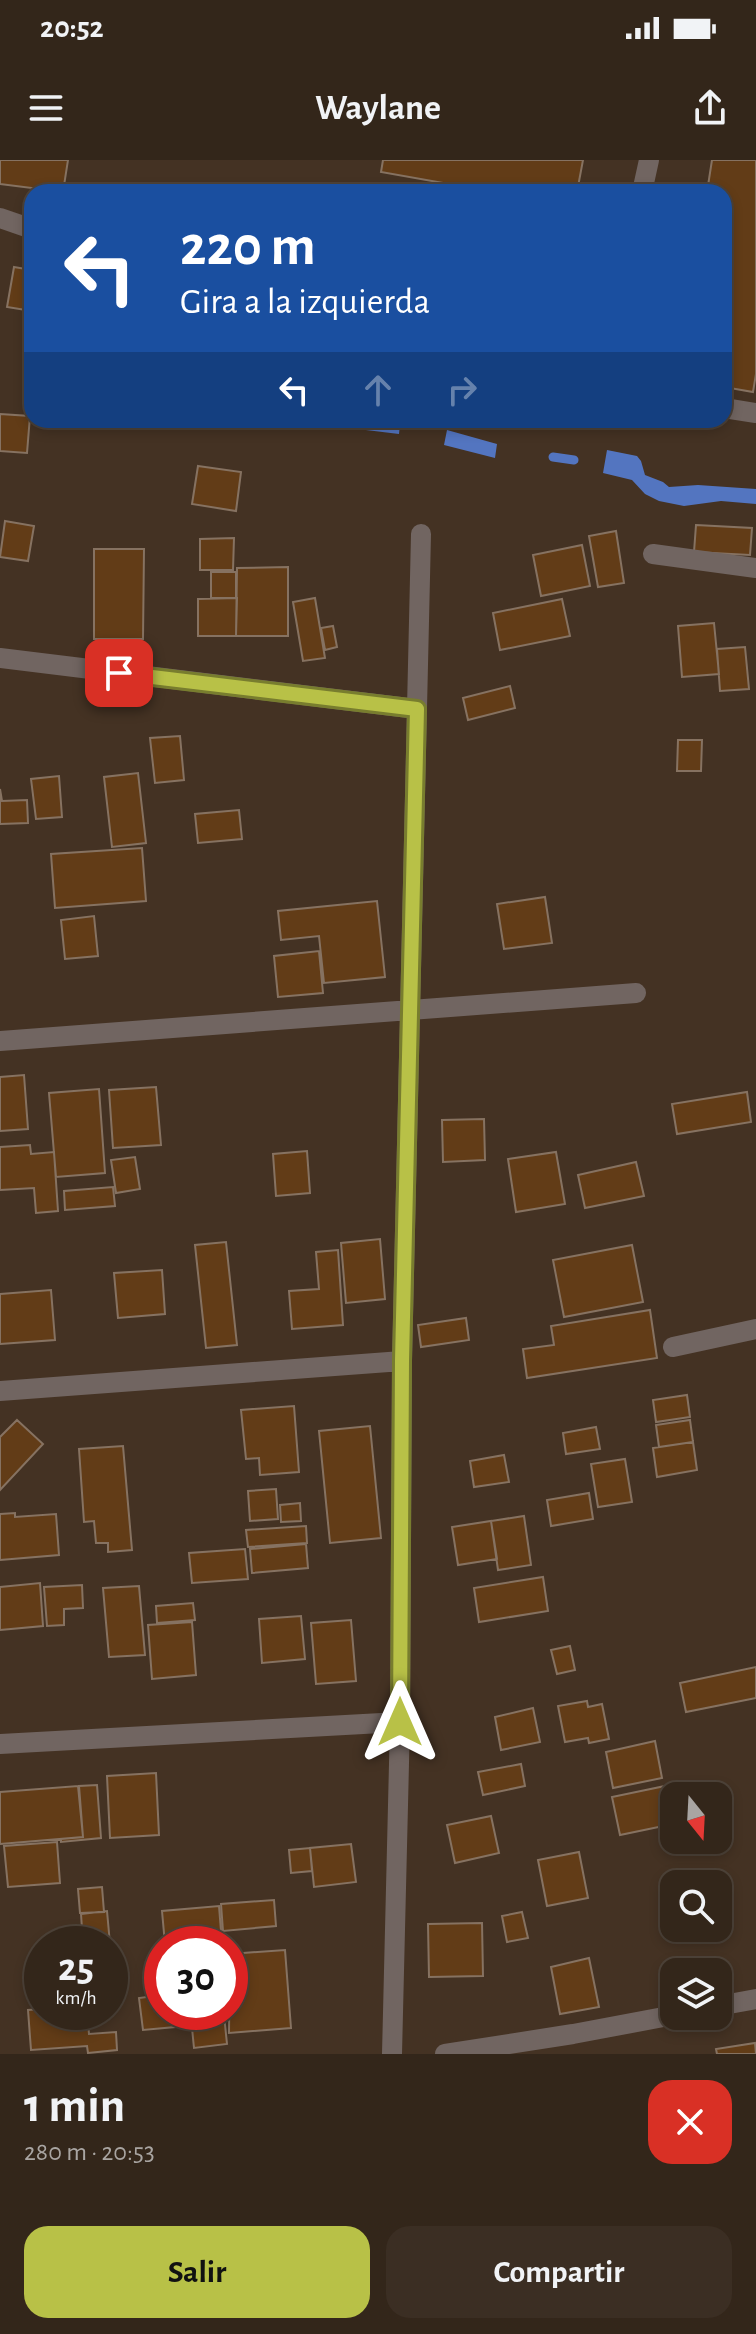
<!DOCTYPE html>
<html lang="es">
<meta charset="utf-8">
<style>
body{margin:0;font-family:"Alegreya Sans",sans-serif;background:#3b2e23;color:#f1f3f6;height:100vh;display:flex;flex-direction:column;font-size:30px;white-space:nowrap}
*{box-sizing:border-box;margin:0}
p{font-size:26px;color:#a9a5a2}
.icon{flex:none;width:44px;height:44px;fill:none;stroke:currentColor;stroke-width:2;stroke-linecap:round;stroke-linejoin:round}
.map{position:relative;height:1894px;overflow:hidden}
.details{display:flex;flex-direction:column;background:#33261a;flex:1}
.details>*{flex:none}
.top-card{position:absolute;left:24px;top:24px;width:708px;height:244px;border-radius:24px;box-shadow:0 4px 12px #0003,0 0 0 2px #4e4339;background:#1a4fa0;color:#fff;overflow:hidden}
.needle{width:52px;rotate:162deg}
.buttons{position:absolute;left:660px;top:1622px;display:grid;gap:16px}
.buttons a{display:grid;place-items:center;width:72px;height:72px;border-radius:16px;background:#33261a;box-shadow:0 4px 12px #0003,0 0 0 2px #4e4339;font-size:40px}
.speed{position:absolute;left:24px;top:1766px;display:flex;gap:16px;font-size:40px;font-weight:700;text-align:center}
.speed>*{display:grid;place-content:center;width:104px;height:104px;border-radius:50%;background:#33261a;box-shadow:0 4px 12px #0003,0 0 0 2px #4e4339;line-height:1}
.speed small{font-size:20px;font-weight:400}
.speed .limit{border:12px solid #d22;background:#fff;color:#111}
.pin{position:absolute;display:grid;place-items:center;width:68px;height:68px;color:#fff;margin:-34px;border-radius:16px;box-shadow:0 4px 12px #0006}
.me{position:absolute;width:88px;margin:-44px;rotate:0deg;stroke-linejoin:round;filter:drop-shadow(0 0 6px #0008)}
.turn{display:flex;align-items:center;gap:28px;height:168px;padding:0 24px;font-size:36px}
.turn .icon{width:104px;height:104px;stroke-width:2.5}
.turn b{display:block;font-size:56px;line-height:68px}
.lanes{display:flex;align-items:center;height:76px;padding:0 24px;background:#0003;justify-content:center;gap:40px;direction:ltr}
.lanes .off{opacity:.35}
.round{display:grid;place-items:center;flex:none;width:84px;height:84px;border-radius:24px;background:#3b2e23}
.summary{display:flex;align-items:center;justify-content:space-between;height:136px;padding:0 24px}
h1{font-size:48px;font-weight:600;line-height:60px}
.button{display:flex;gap:16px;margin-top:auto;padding:16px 24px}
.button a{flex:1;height:92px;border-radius:24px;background:#b8c147;color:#111;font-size:32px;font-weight:600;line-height:92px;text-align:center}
.button a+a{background:#3b2e23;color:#f1f3f6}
.status{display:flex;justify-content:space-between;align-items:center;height:56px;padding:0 40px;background:#33261a;direction:ltr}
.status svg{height:22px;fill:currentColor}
header{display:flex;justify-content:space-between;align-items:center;height:104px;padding:0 24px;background:#33261a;font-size:36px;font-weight:600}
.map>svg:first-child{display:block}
.water{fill:#5375c0}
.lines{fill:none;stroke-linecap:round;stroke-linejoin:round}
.stream{stroke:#5375c0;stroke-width:9}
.building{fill:#623c17;stroke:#867261;stroke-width:2}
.minor{stroke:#716561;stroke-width:20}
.route-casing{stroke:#787d2e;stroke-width:20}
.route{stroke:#b8c147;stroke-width:14}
</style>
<div class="status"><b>20:52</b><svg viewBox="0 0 49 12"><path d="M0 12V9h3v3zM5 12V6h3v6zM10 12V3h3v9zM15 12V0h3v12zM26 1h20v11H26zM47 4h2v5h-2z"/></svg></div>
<header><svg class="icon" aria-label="menu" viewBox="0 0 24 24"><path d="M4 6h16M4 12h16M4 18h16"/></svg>Waylane<svg class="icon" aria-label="share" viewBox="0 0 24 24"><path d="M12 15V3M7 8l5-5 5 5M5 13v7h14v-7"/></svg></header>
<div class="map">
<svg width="756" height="1894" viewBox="0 0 756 1894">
<rect width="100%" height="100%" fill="#443223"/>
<!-- water -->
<path class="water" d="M283,260H369L400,264L399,274Z
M447,270L497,284L495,298L444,285Z
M607,290L637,296L641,301L645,315L663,322L669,327L698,325L756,329V344L721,341L684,346L659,341L645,334L632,320L603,313Z"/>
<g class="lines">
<!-- stream -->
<path class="stream" d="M553,297L574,300"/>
</g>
<!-- building -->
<path class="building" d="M0,0H68L63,32L0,24Z
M383,0H583L577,32H494L381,12Z
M712,0H756V214L753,232L724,227V32H707Z
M375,24L418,32H373Z
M14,107L32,110V151L7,147Z
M0,254L30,256L27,293L0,291Z
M198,306L241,312L236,351L192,344Z
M5,361L34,366L28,401L0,397Z
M696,365L752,368L750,395L694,392Z
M616,371L624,423L598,427L589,376Z
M234,378L233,410H200V379Z
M582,385L590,426L541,436L533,395Z
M94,389H144L143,479H94Z
M288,407V476H236L237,408Z
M211,412H236V438H211Z
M237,438L236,476H198V439Z
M315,438L325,498L303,501L293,442Z
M562,439L570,476L500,490L493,453Z
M714,463L719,514L682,517L678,466Z
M333,466L337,487L325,490L321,468Z
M745,487L749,529L720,531L717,489Z
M510,526L515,548L468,560L463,538Z
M180,576L184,620L155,623L150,578Z
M678,580H702L701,611H677Z
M138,613L146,683L112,687L104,617Z
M59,616L62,657L36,659L31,619Z
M0,629L2,641L27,640L28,663L0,664Z
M239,650L242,679L198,683L195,654Z
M142,688L146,741L55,748L51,694Z
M545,737L552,783L504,789L497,744Z
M377,741L385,817L324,823L319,776L281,780L278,751Z
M94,756L98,796L65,799L61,760Z
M319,791L323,833L278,837L274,796Z
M24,915L28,969L0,971V917Z
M156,927L161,985L113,988L109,930Z
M99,929L105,1013L56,1017L49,933Z
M747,932L751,962L677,974L672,944Z
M484,959L485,1000L443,1002L442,960Z
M30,985L31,994L54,992L58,1051L36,1053L34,1028L0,1030V987Z
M307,991L310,1033L276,1036L273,994Z
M556,992L565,1044L516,1052L508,999Z
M135,997L140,1029L116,1033L111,1000Z
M636,1002L644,1036L585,1048L578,1015Z
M113,1027L115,1046L65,1050L64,1031Z
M380,1079L385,1139L346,1143L341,1083Z
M226,1082L237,1185L206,1188L195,1085Z
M632,1085L643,1142L564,1157L553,1100Z
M338,1090L343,1165L292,1169L289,1131L319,1129L316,1092Z
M162,1110L165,1154L118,1158L114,1113Z
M51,1130L55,1180L0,1184V1134Z
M650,1150L657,1198L527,1218L523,1189L554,1185L551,1166Z
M466,1158L469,1180L421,1187L418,1165Z
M687,1235L690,1257L656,1262L653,1240Z
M294,1246L299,1312L260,1315L259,1298L246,1299L241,1250Z
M17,1260L43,1284L0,1330V1277Z
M690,1260L693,1282L659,1287L656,1265Z
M370,1266L381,1378L330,1383L319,1271Z
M596,1267L600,1289L566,1294L563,1273Z
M693,1282L697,1310L657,1317L653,1288Z
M123,1286L132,1390L108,1392V1383H96L94,1361L84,1362L79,1289Z
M504,1295L509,1322L474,1327L470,1301Z
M625,1299L632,1342L598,1347L591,1304Z
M276,1329L278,1359L250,1361L248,1331Z
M589,1333L593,1359L551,1366L547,1340Z
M300,1343L301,1361L281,1362L280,1345Z
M15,1353V1357L56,1354L59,1395L0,1400V1354Z
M524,1356L531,1405L498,1410L491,1361Z
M491,1361L497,1399L458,1405L452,1367Z
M306,1366L307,1383L248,1387L246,1370Z
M306,1384L308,1408L252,1413L250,1389Z
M245,1389L248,1419L192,1423L189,1393Z
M543,1417L548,1451L479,1462L474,1428Z
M40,1423L43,1466L0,1470V1427Z
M82,1425L83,1448L64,1449V1465L47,1466L44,1427Z
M139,1426L145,1495L109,1497L103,1428Z
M193,1443L195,1460L157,1463L156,1446Z
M301,1456L305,1499L262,1503L259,1459Z
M351,1460L356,1521L316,1524L311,1463Z
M192,1462L196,1515L152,1519L148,1465Z
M570,1486L575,1510L557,1514L551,1490Z
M756,1507V1538L686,1552L680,1523Z
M587,1541L588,1547L602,1544L609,1579L589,1583L588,1578L565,1582L558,1546Z
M533,1548L540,1582L501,1590L495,1557Z
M655,1581L662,1618L613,1628L606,1592Z
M521,1604L525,1626L483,1635L478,1612Z
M156,1613L159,1675L110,1678L107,1616Z
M97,1625L101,1678L61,1682V1679L83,1677L79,1626Z
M78,1626L83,1677L0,1684V1632Z
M665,1626L673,1664L620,1675L612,1637Z
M491,1656L499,1693L455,1703L447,1665Z
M57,1682L60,1723L8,1727L4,1686Z
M351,1684L356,1722L314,1727L310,1688Z
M310,1688L312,1711L291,1713L289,1690Z
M579,1692L588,1738L547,1746L538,1700Z
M102,1727L104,1752L80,1753L78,1729Z
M274,1740L276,1766L223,1771L221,1744Z
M219,1746L222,1784H165L162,1751Z
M107,1751L110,1784H83L81,1754Z
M522,1752L528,1778L507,1782L502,1756Z
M482,1763L483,1816L429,1817L428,1764Z
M285,1790L291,1868L229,1873L230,1794Z
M589,1798L599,1847L560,1854L551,1807Z
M162,1835V1852H173L175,1867L143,1870L139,1838Z
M42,1849V1852H87L89,1874L116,1872L117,1890L88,1893L87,1886L31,1890L28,1850Z
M224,1855L227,1884L194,1888L191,1858Z
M755,1883L756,1894H717L716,1889Z"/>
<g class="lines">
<!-- minor -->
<path class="minor" d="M642,32L649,0
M0,58L32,69
M724,248L756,253
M653,394L756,408
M0,498L417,549
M0,881L636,833
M673,1187L756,1169
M0,1231L402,1201
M0,1584L400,1562
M718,1846L756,1839
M392,1894L400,1562L402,1201L421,374
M445,1894L573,1874L674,1855"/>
</g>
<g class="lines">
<!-- route casing -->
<g class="route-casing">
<path id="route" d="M119,513L417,549L402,1201L400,1562"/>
</g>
<!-- route -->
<use href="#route" class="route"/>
</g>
</svg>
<div class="buttons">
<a><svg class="needle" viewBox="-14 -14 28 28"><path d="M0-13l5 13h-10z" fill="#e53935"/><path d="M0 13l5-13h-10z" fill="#a9a5a2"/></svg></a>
<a><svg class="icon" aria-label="search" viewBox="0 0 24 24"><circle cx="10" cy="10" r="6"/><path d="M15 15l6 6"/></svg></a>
<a><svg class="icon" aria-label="layers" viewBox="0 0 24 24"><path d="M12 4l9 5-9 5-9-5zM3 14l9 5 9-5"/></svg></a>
</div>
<div class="speed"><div>25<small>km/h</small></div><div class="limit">30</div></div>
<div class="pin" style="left:119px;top:513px;background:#d93025"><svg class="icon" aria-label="arrive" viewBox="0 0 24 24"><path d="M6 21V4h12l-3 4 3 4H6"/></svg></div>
<svg class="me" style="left:400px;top:1562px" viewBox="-20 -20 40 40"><path d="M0-17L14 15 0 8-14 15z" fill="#b8c147" stroke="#fff" stroke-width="4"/></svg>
<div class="top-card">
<div class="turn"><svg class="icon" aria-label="left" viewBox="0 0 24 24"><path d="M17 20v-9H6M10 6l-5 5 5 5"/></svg><div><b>220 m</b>Gira a la izquierda</div></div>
<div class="lanes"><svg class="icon" aria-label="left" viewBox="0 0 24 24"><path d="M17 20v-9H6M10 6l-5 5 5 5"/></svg><svg class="icon off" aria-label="ahead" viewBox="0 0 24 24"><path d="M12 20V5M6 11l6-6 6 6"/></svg><svg class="icon off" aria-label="right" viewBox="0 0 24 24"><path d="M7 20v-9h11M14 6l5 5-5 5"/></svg></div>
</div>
</div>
<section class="details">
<div class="summary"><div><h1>1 min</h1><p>280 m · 20:53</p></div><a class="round" style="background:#d93025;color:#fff"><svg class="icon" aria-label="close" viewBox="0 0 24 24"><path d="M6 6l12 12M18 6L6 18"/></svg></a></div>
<div class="button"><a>Salir</a><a>Compartir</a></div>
</section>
